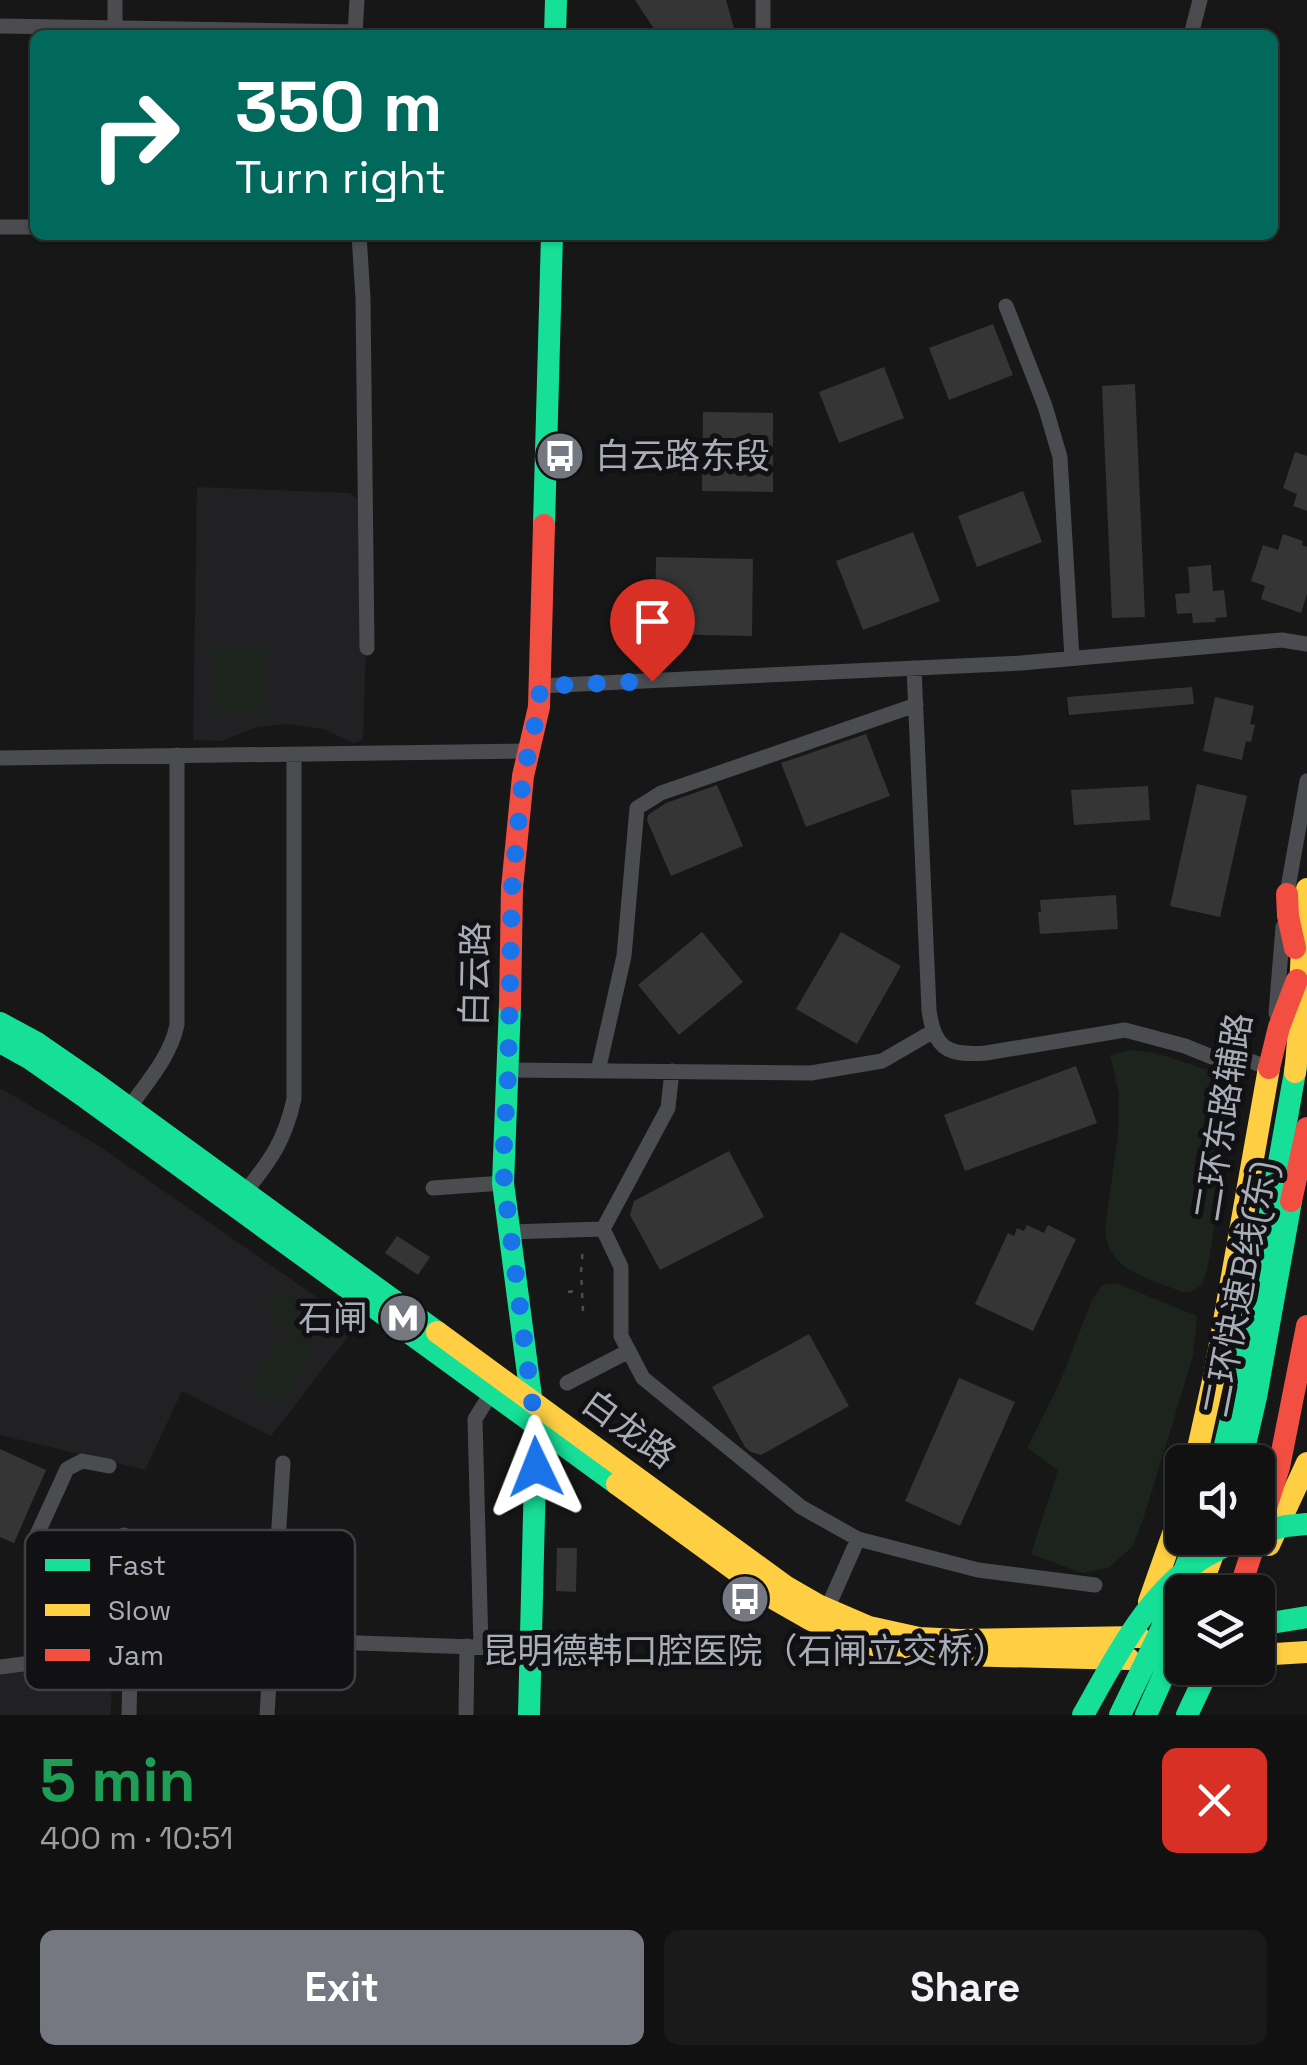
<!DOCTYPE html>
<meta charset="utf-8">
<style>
body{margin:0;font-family:"Space Grotesk","Noto Sans SC",sans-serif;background:#1a1a1a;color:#f1f3f6;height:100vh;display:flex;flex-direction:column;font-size:38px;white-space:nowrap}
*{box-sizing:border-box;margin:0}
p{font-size:32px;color:#9c9d9f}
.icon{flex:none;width:55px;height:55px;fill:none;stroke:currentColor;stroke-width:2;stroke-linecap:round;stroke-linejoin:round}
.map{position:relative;height:1715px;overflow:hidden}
.sheet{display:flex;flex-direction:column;background:#111;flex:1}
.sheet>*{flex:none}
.banner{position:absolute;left:30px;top:30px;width:1248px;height:210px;border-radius:15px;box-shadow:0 2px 8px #0004,0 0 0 2px #303131;background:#00695c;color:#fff;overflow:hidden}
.buttons{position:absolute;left:1165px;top:1445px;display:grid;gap:20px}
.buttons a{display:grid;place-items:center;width:110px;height:110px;border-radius:15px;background:#111;box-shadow:0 2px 8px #0004,0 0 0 2px #303131;font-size:50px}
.pin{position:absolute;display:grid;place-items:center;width:85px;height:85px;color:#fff;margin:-102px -42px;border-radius:50% 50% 50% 0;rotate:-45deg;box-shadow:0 0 10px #0007}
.pin .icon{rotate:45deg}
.me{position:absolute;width:110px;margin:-55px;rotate:358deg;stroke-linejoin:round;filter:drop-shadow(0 0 8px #0008)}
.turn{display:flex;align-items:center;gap:35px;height:210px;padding:0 40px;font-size:45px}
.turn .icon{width:130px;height:130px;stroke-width:2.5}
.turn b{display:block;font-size:70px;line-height:85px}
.round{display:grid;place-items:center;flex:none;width:105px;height:105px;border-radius:15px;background:#1a1a1a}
.summary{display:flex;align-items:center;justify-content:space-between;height:170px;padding:0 40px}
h1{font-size:60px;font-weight:800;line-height:75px;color:#1e9e55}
.primary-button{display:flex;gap:20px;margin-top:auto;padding:20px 40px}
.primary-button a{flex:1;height:115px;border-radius:15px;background:#757880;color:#fff;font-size:40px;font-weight:800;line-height:115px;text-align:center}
.primary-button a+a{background:#1a1a1a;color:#f1f3f6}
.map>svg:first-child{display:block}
.built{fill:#212123}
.green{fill:#1d241e}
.building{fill:#353536}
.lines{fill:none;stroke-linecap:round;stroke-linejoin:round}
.path{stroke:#4d4e52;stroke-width:2.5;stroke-dasharray:5 8;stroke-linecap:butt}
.street{stroke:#4b4c50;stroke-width:15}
.fast{stroke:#16e098;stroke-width:22}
.slow{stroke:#ffcf43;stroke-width:22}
.jam{stroke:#f24e42;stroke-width:22}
.fast-bridge{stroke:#16e098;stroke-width:22}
.jam-bridge{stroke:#f24e42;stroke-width:22}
.route{stroke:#1a73e8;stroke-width:18;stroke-dasharray:0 32.4}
.labels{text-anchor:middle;stroke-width:10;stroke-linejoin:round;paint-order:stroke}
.poi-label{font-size:35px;fill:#a8adb8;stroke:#111113;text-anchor:start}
.street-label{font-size:35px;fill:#a8adb8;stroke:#111113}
.key{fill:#111113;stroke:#3e4045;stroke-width:2.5}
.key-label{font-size:28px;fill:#a8adb8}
</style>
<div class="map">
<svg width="1307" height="1715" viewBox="0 0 1307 1715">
<rect width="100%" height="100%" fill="#171717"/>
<!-- built -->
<path class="built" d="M197,487L350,493L370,511L363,740L353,743L324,729L287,724L257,727L222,741L193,740Z
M0,1088L99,1146L357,1325L271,1436L182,1391L145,1470L0,1435Z
M112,1661L111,1715H0V1675Z"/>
<!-- green -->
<path class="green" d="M265,648L266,713L213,714L212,649Z
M1130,1050C1156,1051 1177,1060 1201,1068C1214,1072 1229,1069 1239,1079L1207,1270L1202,1285L1190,1292H1182C1149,1278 1109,1272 1105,1231L1118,1134L1119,1094L1110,1055Z
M1116,1283L1197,1316L1193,1356L1144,1517L1132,1547L1108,1568L1082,1573L1031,1554L1058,1470L1027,1448L1060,1382L1092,1300L1102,1285Z
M281,1291L320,1320L304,1341L266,1312Z
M288,1332L316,1354L277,1406L248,1384Z"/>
<!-- building -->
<path class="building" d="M635,0H726L736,35H658Z
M993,324L1013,375L949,400L929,348Z
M884,367L904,418L839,443L819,392Z
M1135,384L1145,617L1112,618L1102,386Z
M703,412L773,413V492L702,491Z
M1295,452L1307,456V511L1293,506L1297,494L1283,488Z
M1023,491L1042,542L977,567L958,516Z
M913,532L940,601L863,630L836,561Z
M1283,534L1303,541L1302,545L1307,547V594L1301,613L1261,599L1265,586L1251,581L1263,545L1278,550Z
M656,557L753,559L752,636L655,634Z
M1211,565L1213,591L1224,590L1227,617L1215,618L1216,622L1193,623L1192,613L1177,614L1175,594L1190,593L1188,567Z
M1192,687L1194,704L1069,715L1067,697Z
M1215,697L1254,706L1250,724L1255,725L1251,742L1246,741L1242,760L1203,751Z
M866,734L890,796L806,827L781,763Z
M1197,784L1247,796L1220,917L1170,906Z
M717,785L743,846L671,876L647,820L648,815L666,803Z
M1148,786L1150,820L1074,825L1071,790Z
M1116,895L1118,929L1040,934L1038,912H1041L1040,900Z
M702,932L743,982L679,1035L638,985Z
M841,932L901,966L857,1044L796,1009Z
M1076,1066L1097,1123L965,1171L944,1115Z
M729,1151L764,1217L660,1270L630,1215L634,1201Z
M1027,1225L1044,1233L1048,1225L1076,1239L1033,1331L975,1304L1008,1233L1014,1236L1017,1228L1024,1231Z
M397,1236L430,1257L418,1275L385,1253Z
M809,1334L849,1406L761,1455L751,1452L745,1447L712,1387Z
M959,1378L1015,1402L960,1526L905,1501Z
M0,1449L46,1470L14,1543L0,1537Z
M557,1548H577L576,1592L556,1591Z"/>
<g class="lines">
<!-- path -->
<path class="path" d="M568,1292L580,1290
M583,1311L581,1272L583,1247"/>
<!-- street -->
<path class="street" d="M115,0V35
M0,26L355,32
M355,35L357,0
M763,35V0
M1191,35L1200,0
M0,227H35
M359,235L363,298L367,648
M1006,306L1045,406L1060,457L1072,658
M914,668L929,1010C934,1049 948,1056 986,1053L1125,1030L1185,1046L1212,1057L1245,1059L1269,1068L1270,1061
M539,686L1021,663L1282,640L1307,644
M0,758L529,751
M1286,899L1307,781
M1276,1013L1283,927
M508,1070L811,1073L882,1061L932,1032
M598,1071L624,956L637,808L661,793L916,705
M672,1071L668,1108L603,1229L621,1267V1336L643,1378L801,1507L858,1539L978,1570L1095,1585
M129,1108C148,1081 170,1057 177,1025V755
M433,1188L503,1183
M245,1192C271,1160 285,1140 294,1099V754
M509,1232L603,1229
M567,1383L629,1351
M124,1535L131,1626L129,1715
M827,1609L858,1539
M481,1647L475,1419L492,1392
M80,1651L73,1597L63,1581L35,1558V1539L67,1469L82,1461L109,1466
M0,1667L46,1661L80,1651L130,1644L272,1640L530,1649
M267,1715L283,1463
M466,1715L467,1646"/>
<!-- fast -->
<path class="fast" d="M555,35L556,0
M544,525L552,235
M510,1005L503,1183L536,1435L529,1715
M0,1023L37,1043L92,1081L437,1332
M0,1042L29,1058L82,1095L617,1484
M1221,1462L1241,1377L1298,1055
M1241,1462L1256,1397L1291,1201
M1258,1625L1307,1617
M1187,1715L1209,1668"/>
<!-- slow -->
<path class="slow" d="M1295,1072C1303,1011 1298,950 1307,889
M437,1332L785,1586L818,1605L869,1627L919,1638L960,1640L1139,1637
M1195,1462L1215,1372L1269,1068
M617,1484L776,1600L811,1620L864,1643L916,1654L1129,1659
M1269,1545L1307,1463
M1199,1592L1219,1538
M1149,1602L1182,1508
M1258,1655L1307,1652"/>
<!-- jam -->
<path class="jam" d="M1287,894L1288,916L1295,948
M510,1005L512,888L523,776L539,707L544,525
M1269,1068L1279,1027L1297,980"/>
<!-- fast-bridge -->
<path class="fast-bridge" d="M1258,1533L1286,1526L1307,1524
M1083,1715C1113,1662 1143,1601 1194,1564C1209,1553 1226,1546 1242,1538
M1120,1715L1161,1630L1197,1538
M1146,1715L1182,1634"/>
<!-- jam-bridge -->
<path class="jam-bridge" d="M1291,1201L1307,1128
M1239,1592L1279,1467L1307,1326"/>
</g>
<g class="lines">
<!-- route -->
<path class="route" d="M536,1467V1436L532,1401L504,1183V1139L508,1077L512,888L523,776L539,707L540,686L652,681"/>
</g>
<!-- icons -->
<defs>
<g id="bus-disc" transform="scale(2.5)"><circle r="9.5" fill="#757880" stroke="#111113"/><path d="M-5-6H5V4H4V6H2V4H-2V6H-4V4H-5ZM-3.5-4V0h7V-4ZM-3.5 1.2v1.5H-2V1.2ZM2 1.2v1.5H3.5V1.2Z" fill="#fff"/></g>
<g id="metro-disc" transform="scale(2.5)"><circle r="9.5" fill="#757880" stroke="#111113"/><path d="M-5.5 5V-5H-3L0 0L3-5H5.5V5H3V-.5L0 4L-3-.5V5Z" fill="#fff"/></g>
</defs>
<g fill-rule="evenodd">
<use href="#bus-disc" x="560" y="456"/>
<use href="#metro-disc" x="403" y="1318"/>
<use href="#bus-disc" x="745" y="1599"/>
</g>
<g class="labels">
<!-- poi labels -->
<g class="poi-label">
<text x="595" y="468">白云路东段</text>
<text x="368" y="1330" text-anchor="end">石闸</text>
<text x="745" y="1663" text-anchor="middle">昆明德韩口腔医院（石闸立交桥）</text>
</g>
<!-- street labels -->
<g class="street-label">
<text transform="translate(475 974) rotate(-89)" y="12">白云路</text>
<text transform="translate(1223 1117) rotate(-81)" y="12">二环东路辅路</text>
<text transform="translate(1240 1289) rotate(-79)" y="12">二环快速B线(东)</text>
<text transform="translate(629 1429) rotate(36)" y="12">白龙路</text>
</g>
</g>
<!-- legend -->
<rect x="25" y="1530" width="330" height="160" rx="15" class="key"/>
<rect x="45" y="1559" width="45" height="12" fill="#16e098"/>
<rect x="45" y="1604" width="45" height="12" fill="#ffcf43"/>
<rect x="45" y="1649" width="45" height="12" fill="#f24e42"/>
<g class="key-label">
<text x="108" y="1575">Fast</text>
<text x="108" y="1620">Slow</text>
<text x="108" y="1665">Jam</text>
</g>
</svg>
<div class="buttons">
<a><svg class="icon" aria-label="sound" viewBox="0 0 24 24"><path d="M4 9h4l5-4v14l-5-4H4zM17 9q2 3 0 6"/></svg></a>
<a><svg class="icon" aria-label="layers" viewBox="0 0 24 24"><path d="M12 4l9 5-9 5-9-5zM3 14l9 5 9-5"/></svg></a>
</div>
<div class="pin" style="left:652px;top:681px;background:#d93025"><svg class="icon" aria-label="arrive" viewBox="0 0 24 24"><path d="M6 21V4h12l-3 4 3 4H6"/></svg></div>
<svg class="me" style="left:536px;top:1467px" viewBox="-20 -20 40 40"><path d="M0-17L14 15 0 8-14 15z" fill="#1a73e8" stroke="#fff" stroke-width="4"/></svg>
<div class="banner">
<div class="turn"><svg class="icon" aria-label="right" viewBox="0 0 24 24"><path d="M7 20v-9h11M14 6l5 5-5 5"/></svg><div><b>350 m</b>Turn right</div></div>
</div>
</div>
<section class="sheet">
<div class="summary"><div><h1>5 min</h1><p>400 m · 10:51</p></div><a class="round" style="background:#d93025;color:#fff"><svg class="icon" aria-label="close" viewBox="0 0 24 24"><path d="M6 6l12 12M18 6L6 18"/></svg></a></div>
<div class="primary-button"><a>Exit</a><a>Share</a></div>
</section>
